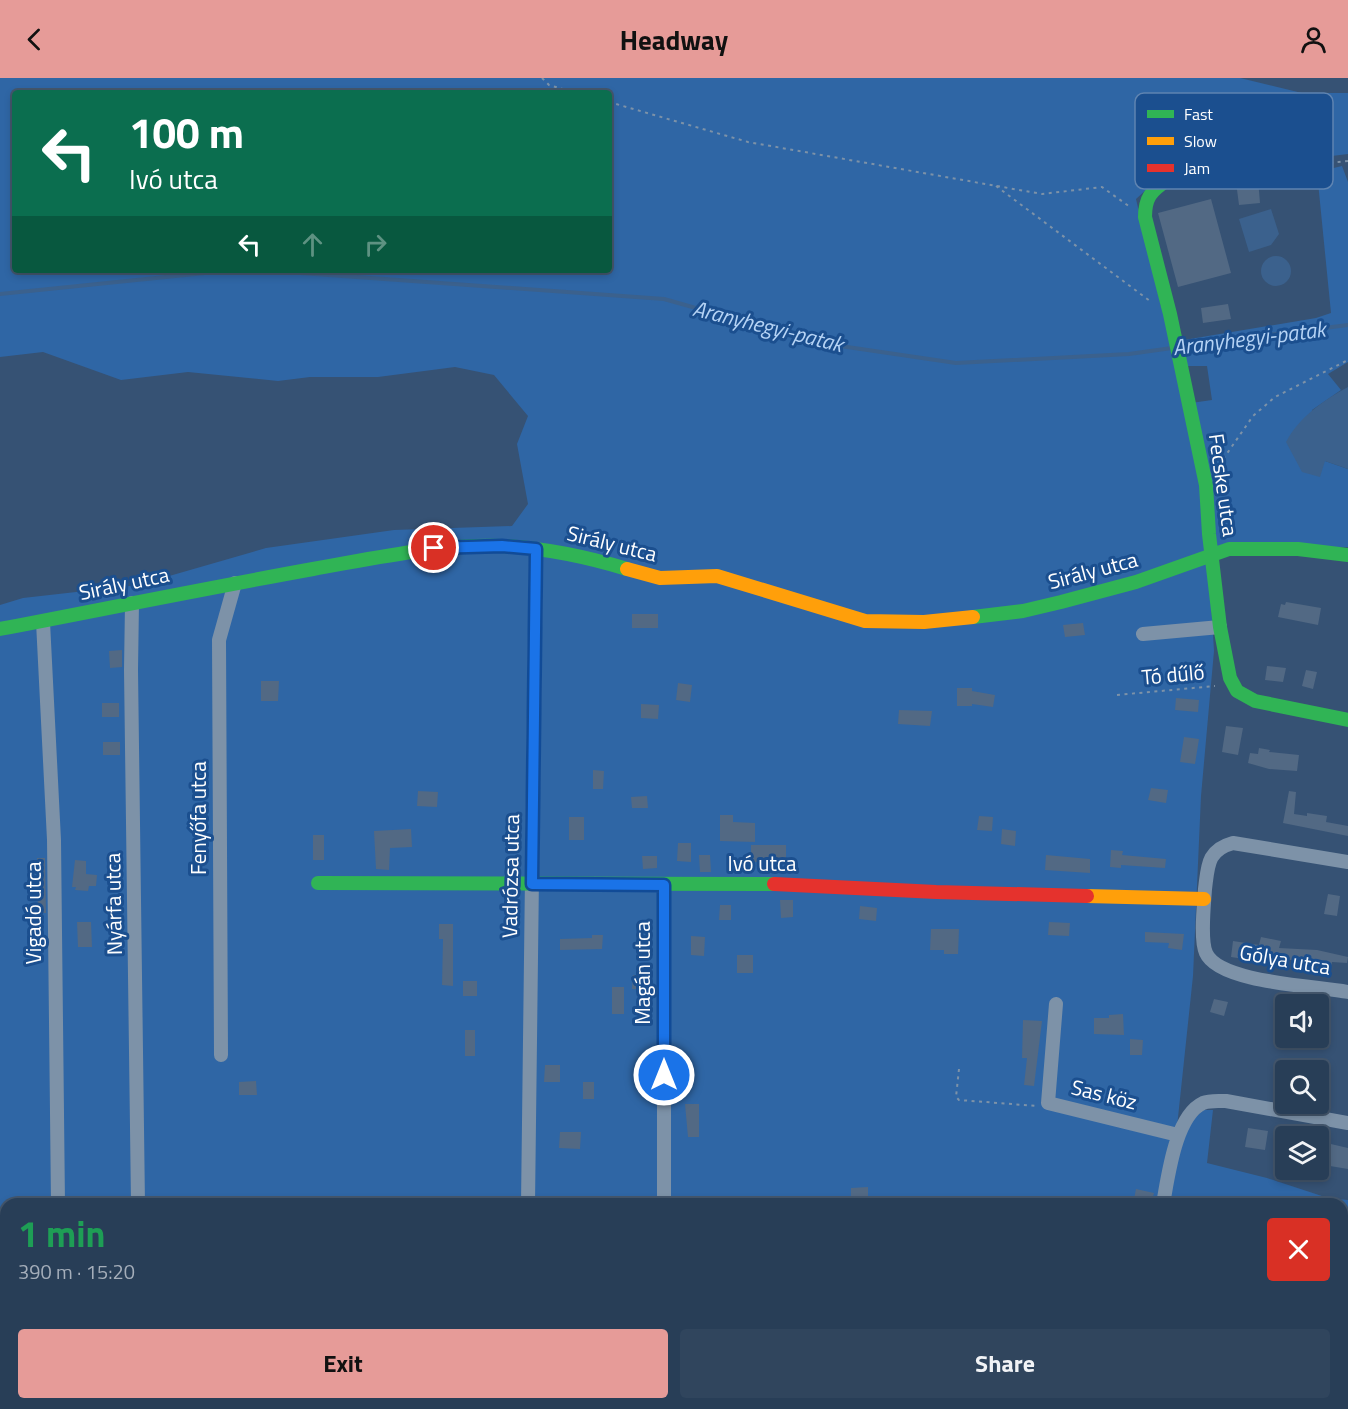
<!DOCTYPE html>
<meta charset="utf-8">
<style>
body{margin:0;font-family:"Titillium Web",sans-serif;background:#30455d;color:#f1f3f6;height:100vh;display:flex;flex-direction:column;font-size:22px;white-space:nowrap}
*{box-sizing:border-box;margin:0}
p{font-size:20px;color:#a5aeba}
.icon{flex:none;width:33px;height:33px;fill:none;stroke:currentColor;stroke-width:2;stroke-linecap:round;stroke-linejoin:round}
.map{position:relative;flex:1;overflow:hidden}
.side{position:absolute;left:0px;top:1120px;width:1348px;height:212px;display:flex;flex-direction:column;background:#283e57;border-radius:18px 18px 0 0;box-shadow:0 3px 9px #0003,0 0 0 2px #44576d}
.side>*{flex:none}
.guide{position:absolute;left:12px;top:12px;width:600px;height:183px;border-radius:6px;box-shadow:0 3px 9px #0003,0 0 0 2px #44576d;background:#0b6e4f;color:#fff;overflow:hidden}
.buttons{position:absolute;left:1275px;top:916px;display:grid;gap:12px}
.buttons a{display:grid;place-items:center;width:54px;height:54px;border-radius:6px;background:#283e57;box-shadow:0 3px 9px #0003,0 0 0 2px #44576d;font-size:30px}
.pin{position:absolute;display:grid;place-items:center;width:51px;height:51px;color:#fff;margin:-26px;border:3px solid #fff;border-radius:50%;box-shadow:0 2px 6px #0007}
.me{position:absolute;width:66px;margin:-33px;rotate:0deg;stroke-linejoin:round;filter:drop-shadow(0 0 4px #0008)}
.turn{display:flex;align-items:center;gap:21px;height:126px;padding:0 18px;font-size:27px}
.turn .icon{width:78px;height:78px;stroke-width:2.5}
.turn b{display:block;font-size:42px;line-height:51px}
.lanes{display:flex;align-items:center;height:57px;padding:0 18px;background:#0003;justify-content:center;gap:30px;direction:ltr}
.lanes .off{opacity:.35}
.round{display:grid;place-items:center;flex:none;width:63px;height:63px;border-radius:6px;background:#30455d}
.overview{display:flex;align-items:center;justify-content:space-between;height:102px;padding:0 18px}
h1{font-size:36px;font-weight:700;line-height:45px;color:#1e9e55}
.action{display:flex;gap:12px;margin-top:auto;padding:12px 18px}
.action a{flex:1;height:69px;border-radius:6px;background:#e69b98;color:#111;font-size:24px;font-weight:700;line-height:69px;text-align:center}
.action a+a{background:#30455d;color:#f1f3f6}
header{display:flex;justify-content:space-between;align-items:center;height:78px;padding:0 18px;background:#e69b98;color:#111;font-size:27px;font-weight:700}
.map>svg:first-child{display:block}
.green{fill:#2f66a5;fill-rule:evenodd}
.water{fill:#3b618d}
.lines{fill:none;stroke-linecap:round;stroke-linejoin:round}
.stream{stroke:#3b618d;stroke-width:4}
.building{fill:#526984}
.path{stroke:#7d92a8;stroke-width:2;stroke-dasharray:3 4.5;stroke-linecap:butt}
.street{stroke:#7d92a8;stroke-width:14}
.fast{stroke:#30b455;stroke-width:14}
.slow{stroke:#ff9f0a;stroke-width:14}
.jam{stroke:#e5322d;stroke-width:14}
.route-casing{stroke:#114b97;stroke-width:15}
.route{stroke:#1a73e8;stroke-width:10}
.labels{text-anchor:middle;stroke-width:6;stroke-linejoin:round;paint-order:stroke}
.street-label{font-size:21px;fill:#fff;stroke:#1b4f8f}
.water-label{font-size:22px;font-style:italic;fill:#b5d3f5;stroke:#1b4f8f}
.key{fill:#1b4f8f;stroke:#5f84b1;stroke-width:1.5}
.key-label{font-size:16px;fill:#fff}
</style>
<header><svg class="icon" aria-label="back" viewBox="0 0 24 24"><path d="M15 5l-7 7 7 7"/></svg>Headway<svg class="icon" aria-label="person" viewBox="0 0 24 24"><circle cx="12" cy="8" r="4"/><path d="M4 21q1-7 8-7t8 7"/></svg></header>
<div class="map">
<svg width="1348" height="1331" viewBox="0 0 1348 1331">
<rect width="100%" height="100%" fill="#365274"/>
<!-- green -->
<path class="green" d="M0,0H1240L1302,15H1348V76L1160,99L1136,121L1161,228L1184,262L1316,240L1331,235L1317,94L1342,88L1348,104V284L1328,296L1341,312L1312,332L1325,383L1348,391V469L1208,473L1214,573L1201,718L1193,898L1177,1049L1157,1126H6V1326H1173V1331H0V527L23,520L138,507L266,470L394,452L512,448L528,426L517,366L528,338L494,297L455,289L378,299H310L278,303L188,294L121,302L43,274L0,279ZM15,15H609V192H15ZM1187,288H1207L1212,322L1184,326Z
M1204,1032H1213L1207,1085L1267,1100L1328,1120L1348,1122V1331H1333L1327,1326H1342V1126H1167C1172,1097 1176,1050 1204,1032Z"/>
<!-- water -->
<path class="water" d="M1271,131L1279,156L1271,167L1249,174L1239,141Z
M1261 193a15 15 0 1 1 30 0a15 15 0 1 1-30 0Z
M1348,309V391L1325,383L1320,399L1302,394L1286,364C1299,339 1324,322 1348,309Z"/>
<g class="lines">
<!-- stream -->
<path class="stream" d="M259,192L664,221L820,265L956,285L1129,276L1172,270
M0,216L234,192
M1182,268L1348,247"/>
</g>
<!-- building -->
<path class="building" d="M1258,101L1260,125L1239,127L1236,104Z
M1211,121L1231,195L1178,209L1158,135Z
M1228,226L1231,241L1203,245L1201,230Z
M1286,524L1321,530L1318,547L1278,539L1281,526L1285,527Z
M632,536H658V550H632Z
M1083,545L1085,557L1065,559L1063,547Z
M122,572V589L110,590L109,573Z
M1267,588L1286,590L1283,604L1265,602Z
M1306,592L1317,594L1313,611L1302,608Z
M261,603H279L278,623H261Z
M678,605L692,607L690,624L676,622Z
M957,610H972V613L995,617L993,629L972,626V628H957Z
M1176,620L1199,622L1198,634L1175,632Z
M102,625H119V639H102Z
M641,626L659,627L658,641L641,640Z
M899,632L932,633L930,648L898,646Z
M1226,648L1243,650L1238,677L1222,674Z
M1184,659L1199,661L1195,686L1180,684Z
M103,664H120V677H103Z
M1259,670L1270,672L1269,674L1299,677L1297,693L1269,691L1248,685L1250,675L1258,676Z
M593,692L604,693L603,711H593Z
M1151,710L1168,712L1166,725L1148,722Z
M418,713L438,714L437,729L417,728Z
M1289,713L1296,714L1294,736L1307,738V735L1327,738L1326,744L1348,748V758L1283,745Z
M647,718L648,730H632L631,719Z
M720,737H733V744L755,745V764L720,763Z
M979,738L993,739L992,753L977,752Z
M569,739H584V762H569Z
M411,751L412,769L390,770L389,792L376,791L374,753Z
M1002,751L1016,753L1015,768L1001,766Z
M313,757H324V782H313Z
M678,765H691V784L677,783Z
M751,767H786V784H751Z
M1111,772L1123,773L1122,777L1166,781L1165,790L1121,787V790L1110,789Z
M699,777H710L711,794H700Z
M1046,777L1090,781V795L1045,792Z
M642,778H657V790L643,791Z
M37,780H45L46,835H38Z
M75,782L86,783V796L97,797L96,808H89L88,813L75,812L76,809H72Z
M1328,816L1340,818L1337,838L1324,836Z
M780,822H793V839L781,840Z
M720,827H731V842H719Z
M860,828L877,830L876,843L859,841Z
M77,844H91L92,869H78Z
M1049,844L1070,845L1069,858L1048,857Z
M439,846H453V908L442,907L443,861H439Z
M931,851H959L958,876H944V872H930Z
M1145,854L1184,856L1182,872L1168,870L1169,865L1145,864Z
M592,857H603L602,871L560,872V861L592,860Z
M691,858L705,859L704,878L691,877Z
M1261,859L1281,863L1279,870L1317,872L1348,879L1347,885L1332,884L1330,896L1317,893L1319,884L1277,881V886L1231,879L1233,863L1259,867Z
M737,877H753V895H737Z
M633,897L648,898L647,912L632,911Z
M463,903H477V918H463Z
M612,909H624V936H612Z
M1214,921L1228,924L1224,938L1210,934Z
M1123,936L1124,957L1094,956V940H1109V937Z
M1023,942L1042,943L1034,1008L1024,1007L1027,980H1022Z
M465,952H475V978H465Z
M1130,961L1143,962L1142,977H1130Z
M545,987H560V1004H544Z
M256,1003L257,1017H239V1004Z
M583,1004H594V1021H583Z
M685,1026H699V1059H688Z
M1248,1050L1268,1053L1265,1072L1245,1069Z
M560,1054H581L580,1071L559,1070Z
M1318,1063L1348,1070V1091L1318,1086Z
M868,1109V1126H851V1110Z
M1136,1111L1154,1115L1151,1126H1133Z"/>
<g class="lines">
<!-- path -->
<path class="path" d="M542,0L549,7L576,15
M609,24L748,64L1042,116L1102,109L1130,129
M1181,101L1348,83
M996,108L1150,223
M1219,387L1253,338L1275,319L1348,282
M1117,617L1215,608
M959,991L956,1019L959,1022L1037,1028
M1186,1326L1190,1331"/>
<!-- street -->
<path class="street" d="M132,525L131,592L138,1126
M43,544L54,762L58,1126
M1143,556L1220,549
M1348,784L1233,765C1207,772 1208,788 1205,811C1204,827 1200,862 1206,875C1219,905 1317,908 1348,914
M664,807V1126
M1056,926L1048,1025L1178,1057
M221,977L219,562L235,505
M528,1126L536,471
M1163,1126C1168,1100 1175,1038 1203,1025C1210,1022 1218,1023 1226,1023L1348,1045
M61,1326L62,1331
M150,1326L151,1331
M528,1326L529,1331
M1133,1331V1326"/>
<!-- fast -->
<path class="fast" d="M1166,103C1151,113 1145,120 1145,139L1170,236L1206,407L1209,456L1220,549L1230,600L1237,613L1255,623L1348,642
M973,539L1023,533L1061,524L1136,504L1229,471H1298L1348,477
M0,551C104,531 208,510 313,491C376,480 438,466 502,468C545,470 587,479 627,491
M318,805L774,806"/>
<!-- slow -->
<path class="slow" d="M627,491L660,500L717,498L865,543L924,544L973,539
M1087,818L1204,821"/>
<!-- jam -->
<path class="jam" d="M774,806L936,814L1087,818"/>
</g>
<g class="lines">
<!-- route casing -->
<g class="route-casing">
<path id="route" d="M434,470L502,468L536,471L532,806L664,807V997"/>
</g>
<!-- route -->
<use href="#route" class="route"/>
</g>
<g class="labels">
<!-- street labels -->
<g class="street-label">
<text transform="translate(1223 407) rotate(82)" y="7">Fecske utca</text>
<text transform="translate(612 466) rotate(14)" y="7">Sirály utca</text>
<text transform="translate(1093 493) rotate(-15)" y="7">Sirály utca</text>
<text transform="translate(124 506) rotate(-12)" y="7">Sirály utca</text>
<text transform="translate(1173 597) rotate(-5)" y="7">Tó dűlő</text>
<text transform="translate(199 740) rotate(-90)" y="7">Fenyőfa utca</text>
<text x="762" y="793">Ivó utca</text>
<text transform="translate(511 798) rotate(-89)" y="7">Vadrózsa utca</text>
<text transform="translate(114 826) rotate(-91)" y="7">Nyárfa utca</text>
<text transform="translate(34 835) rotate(-90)" y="7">Vigadó utca</text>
<text transform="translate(1285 882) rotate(10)" y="7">Gólya utca</text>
<text transform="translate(643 895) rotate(-90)" y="7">Magán utca</text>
<text transform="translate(1104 1017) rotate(14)" y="7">Sas köz</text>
</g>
<!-- water labels -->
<g class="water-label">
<text transform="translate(768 248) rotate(14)" y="8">Aranyhegyi-patak</text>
<text transform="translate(1249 260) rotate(-7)" y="8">Aranyhegyi-patak</text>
</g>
</g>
<!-- legend -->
<rect x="1135" y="15" width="198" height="96" rx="9" class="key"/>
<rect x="1147" y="32" width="27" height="8" fill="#30b455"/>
<rect x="1147" y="59" width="27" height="8" fill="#ff9f0a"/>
<rect x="1147" y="86" width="27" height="8" fill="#e5322d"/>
<g class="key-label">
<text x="1184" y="42">Fast</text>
<text x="1184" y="69">Slow</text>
<text x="1184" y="96">Jam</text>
</g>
</svg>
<div class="buttons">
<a><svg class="icon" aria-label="sound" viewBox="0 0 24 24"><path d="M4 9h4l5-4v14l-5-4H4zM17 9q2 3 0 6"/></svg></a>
<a><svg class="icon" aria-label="search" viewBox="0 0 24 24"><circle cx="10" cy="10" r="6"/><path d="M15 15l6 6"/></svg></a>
<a><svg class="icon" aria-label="layers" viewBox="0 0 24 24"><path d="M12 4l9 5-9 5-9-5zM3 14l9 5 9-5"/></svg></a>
</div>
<div class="pin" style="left:434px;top:470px;background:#d93025"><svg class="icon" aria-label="arrive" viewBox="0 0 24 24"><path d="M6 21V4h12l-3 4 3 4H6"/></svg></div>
<svg class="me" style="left:664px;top:997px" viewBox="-20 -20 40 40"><circle r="17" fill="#1a73e8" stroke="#fff" stroke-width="3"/><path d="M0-11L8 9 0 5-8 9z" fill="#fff"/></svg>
<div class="guide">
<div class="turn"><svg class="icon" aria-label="left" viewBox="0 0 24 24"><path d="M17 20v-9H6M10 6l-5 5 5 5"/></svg><div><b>100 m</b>Ivó utca</div></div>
<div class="lanes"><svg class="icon" aria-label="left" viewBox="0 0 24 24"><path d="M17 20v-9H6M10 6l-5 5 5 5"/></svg><svg class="icon off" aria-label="ahead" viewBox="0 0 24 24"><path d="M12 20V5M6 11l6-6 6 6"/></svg><svg class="icon off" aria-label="right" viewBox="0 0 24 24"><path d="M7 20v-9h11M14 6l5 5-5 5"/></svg></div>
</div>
<section class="side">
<div class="overview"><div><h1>1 min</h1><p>390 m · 15:20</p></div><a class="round" style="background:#d93025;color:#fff"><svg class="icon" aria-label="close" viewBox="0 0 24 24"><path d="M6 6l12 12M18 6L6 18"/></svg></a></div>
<div class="action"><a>Exit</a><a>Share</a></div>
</section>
</div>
